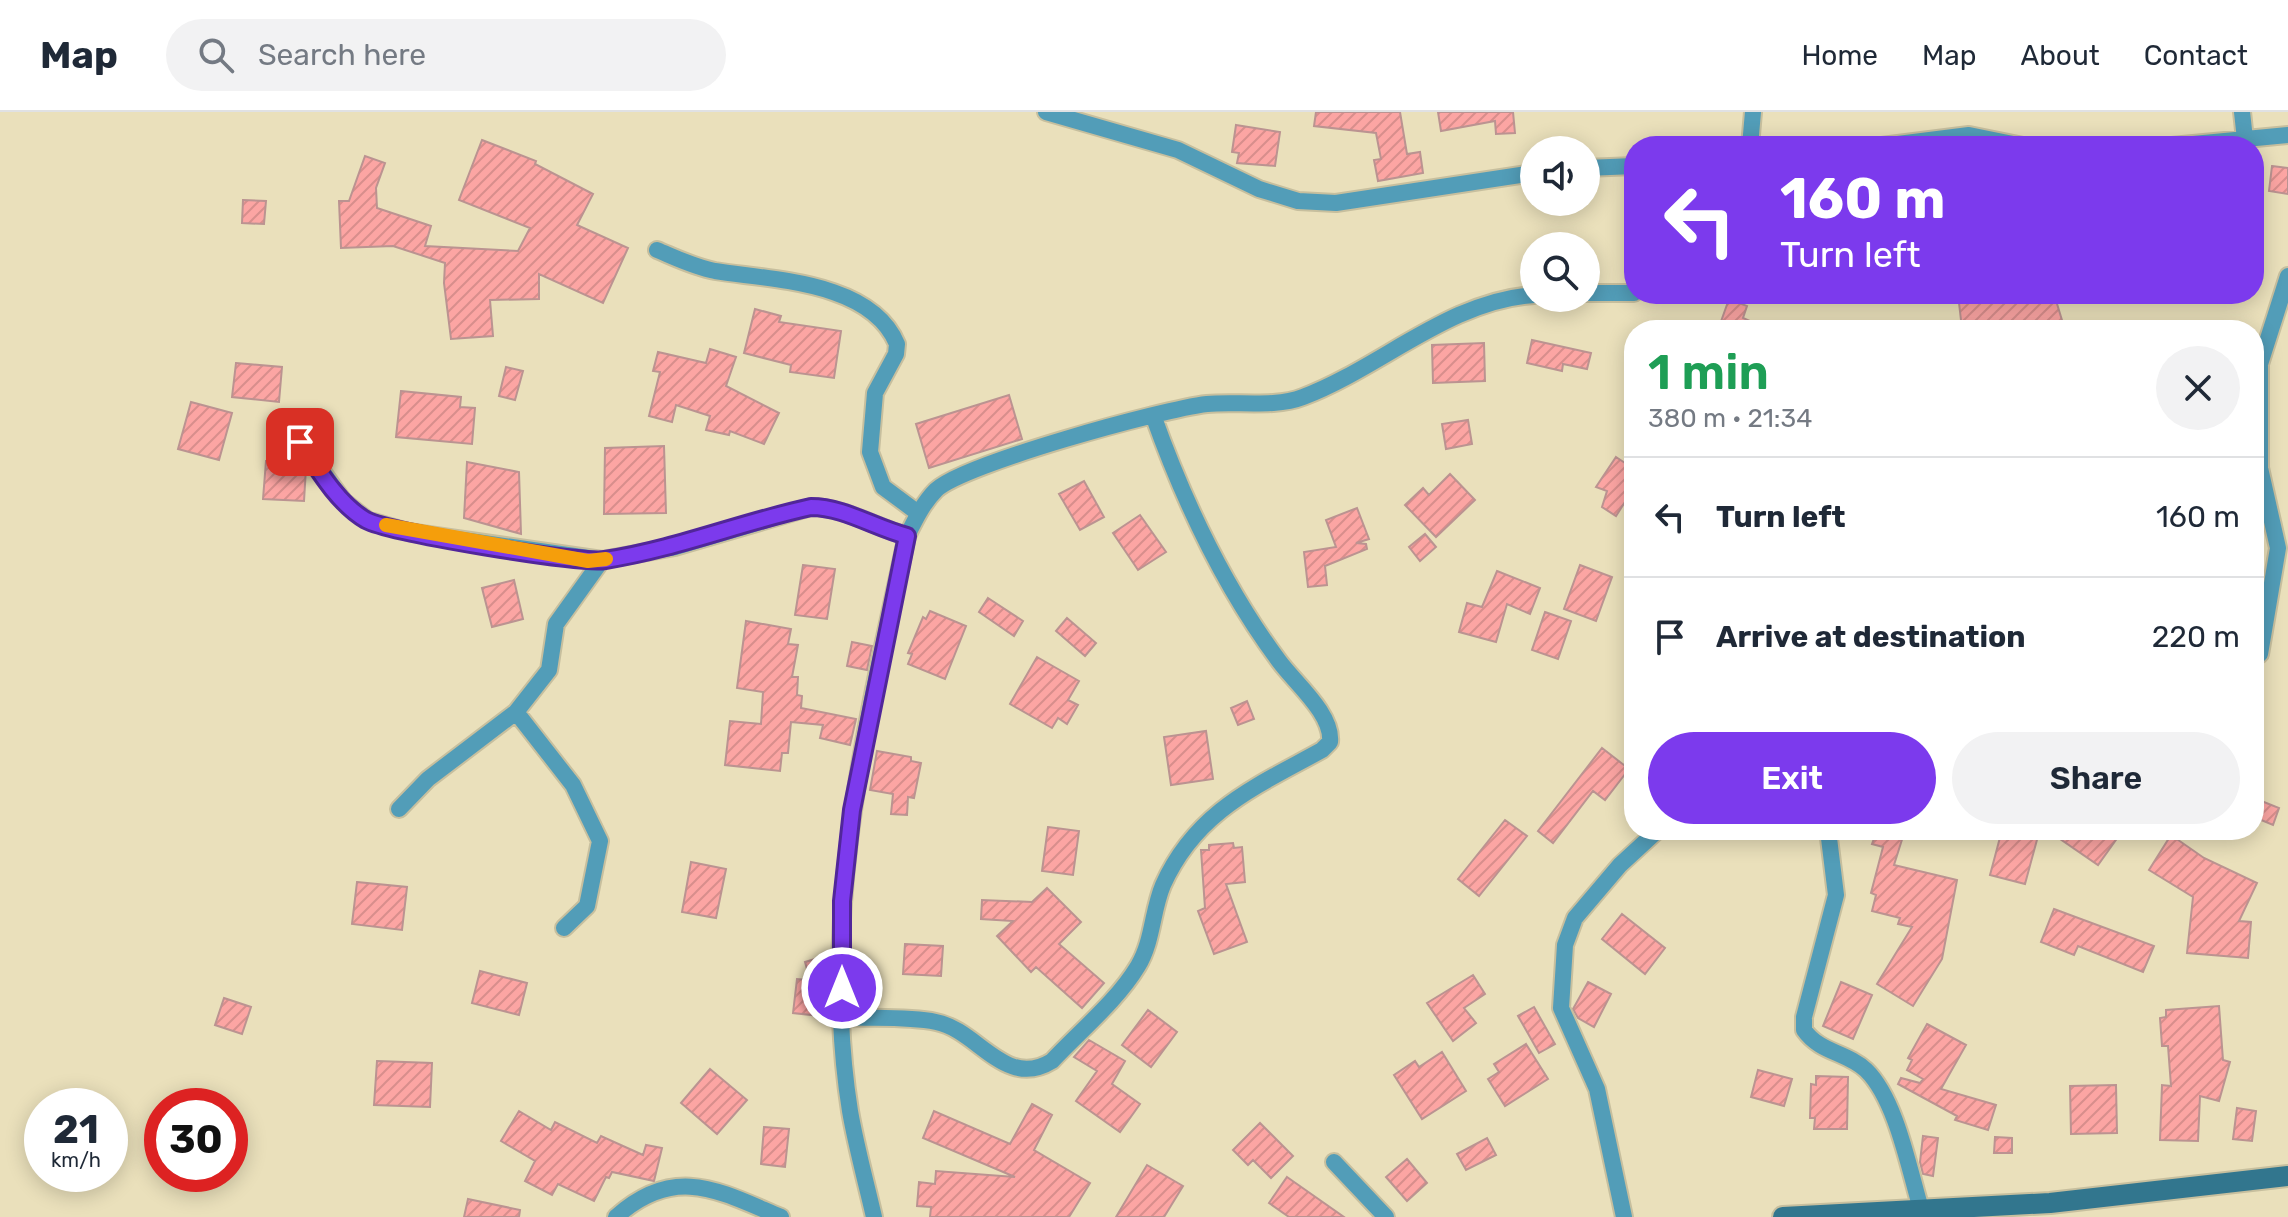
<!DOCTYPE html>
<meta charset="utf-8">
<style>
body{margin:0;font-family:Rubik,sans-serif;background:#f2f2f3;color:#1f2937;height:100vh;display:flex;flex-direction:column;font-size:30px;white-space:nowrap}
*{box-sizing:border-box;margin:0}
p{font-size:26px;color:#747a83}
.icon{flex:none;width:44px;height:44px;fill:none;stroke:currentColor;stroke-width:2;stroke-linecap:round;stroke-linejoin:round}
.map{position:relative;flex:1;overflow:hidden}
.drawer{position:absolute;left:1624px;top:208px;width:640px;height:520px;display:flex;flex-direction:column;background:#fff;border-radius:32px;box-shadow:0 4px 20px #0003}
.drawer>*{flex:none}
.hud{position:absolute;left:1624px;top:24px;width:640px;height:168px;border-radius:32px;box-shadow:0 4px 20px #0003;background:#7c3aed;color:#fff;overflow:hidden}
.controls{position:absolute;left:1520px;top:24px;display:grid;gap:16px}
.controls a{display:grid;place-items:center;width:80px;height:80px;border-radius:50%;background:#fff;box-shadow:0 4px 20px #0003;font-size:40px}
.speed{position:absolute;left:24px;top:976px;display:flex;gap:16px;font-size:40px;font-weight:700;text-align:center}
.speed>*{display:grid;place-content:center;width:104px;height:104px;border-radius:50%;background:#fff;box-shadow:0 4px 20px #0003;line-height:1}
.speed small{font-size:20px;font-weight:400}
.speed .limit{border:12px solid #d22;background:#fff;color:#111}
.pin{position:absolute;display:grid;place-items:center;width:68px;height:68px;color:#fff;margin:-34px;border-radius:16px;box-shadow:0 4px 12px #0006}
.me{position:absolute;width:88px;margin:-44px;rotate:0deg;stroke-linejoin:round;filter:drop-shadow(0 0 6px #0008)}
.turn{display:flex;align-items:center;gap:28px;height:168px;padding:0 24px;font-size:36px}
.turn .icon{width:104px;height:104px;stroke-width:2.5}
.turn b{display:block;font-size:56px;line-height:68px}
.round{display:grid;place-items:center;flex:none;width:84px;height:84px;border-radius:42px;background:#f2f2f3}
.head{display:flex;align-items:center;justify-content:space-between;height:136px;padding:0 24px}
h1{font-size:48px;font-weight:600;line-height:60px;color:#1e9e55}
.primary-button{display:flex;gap:16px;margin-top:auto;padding:16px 24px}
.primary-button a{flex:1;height:92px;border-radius:48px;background:#7c3aed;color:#fff;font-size:32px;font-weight:600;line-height:92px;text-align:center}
.primary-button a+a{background:#f2f2f3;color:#1f2937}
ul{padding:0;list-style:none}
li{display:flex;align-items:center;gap:24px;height:120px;padding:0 24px;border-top:2px solid #e0e1e3}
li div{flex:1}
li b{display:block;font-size:30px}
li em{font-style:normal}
header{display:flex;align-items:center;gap:48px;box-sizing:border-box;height:112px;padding:0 40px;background:#fff;border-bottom:2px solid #e0e1e3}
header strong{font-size:38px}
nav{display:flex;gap:44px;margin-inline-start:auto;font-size:28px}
.search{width:560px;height:72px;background:#f2f2f3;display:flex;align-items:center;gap:20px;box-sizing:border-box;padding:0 28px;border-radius:44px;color:#747a83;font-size:30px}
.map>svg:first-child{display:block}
.building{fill:url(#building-hatch);stroke:#bb9391;stroke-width:2}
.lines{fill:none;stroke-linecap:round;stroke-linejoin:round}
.minor-casing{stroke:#c7bf9e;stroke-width:20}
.secondary-casing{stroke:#c7bf9e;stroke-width:24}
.minor{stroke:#529db8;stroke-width:16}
.secondary{stroke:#32768e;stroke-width:20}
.route-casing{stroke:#51269a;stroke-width:20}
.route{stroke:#7c3aed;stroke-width:14}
.slow{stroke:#f59e0b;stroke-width:14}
</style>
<header>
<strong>Map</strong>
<div class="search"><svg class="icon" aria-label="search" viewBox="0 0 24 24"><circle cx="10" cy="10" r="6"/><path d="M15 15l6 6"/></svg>Search here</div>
<nav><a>Home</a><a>Map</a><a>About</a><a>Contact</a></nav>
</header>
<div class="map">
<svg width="2288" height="1105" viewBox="0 0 2288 1105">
<defs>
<pattern id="building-hatch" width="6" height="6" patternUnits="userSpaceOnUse" patternTransform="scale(2)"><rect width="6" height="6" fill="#fca5a3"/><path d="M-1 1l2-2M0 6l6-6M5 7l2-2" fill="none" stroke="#d88e8c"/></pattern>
</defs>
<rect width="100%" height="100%" fill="#eae0bb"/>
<!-- building -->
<path class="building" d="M1316,0H1400L1407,42L1420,40L1423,61L1378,69L1374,48L1381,47L1376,21L1314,14Z
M1438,0H1513L1515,21L1496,22L1495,9L1441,19Z
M1236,13L1280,20L1275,54L1237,51L1239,41L1232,40Z
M482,28L536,49L535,52L593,82L577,113L628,136L603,191L539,162V187L490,188L493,224L451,227L444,171L445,151L393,134L341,136L339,89H349L365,44L385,51L376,76L377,96L431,114L425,134L518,139L530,116L459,88Z
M2272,54L2288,56V82L2269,79Z
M243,88L266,89L264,112L242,111Z
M1958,182H2054L2065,218H2025L2023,211L1962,217Z
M1729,187L1747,194L1743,206L1770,218H1718Z
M755,197L781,204L779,210L841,219L834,266L790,260L791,253L744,241Z
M1532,228L1591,241L1587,257L1563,252L1562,259L1527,251Z
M1484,231L1485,269L1433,271L1432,233Z
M710,237L736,245L726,274L779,301L764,332L730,319L729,323L706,318L710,304L676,293L672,310L649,304L660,260L653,259L658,240L706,251Z
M236,251L282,255L279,290L232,285Z
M506,255L523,259L515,288L499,284Z
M401,279L461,285L460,295L475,296L472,332L396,325Z
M1009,283L1022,327L929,356L916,312Z
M191,290L232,301L219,348L178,337Z
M1468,308L1472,332L1446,337L1442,312Z
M664,334L666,401L604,402L605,336Z
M1616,345L1634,357V376L1616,404L1602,395L1607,379L1596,375Z
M266,349L303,351L306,356L304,389L263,387Z
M467,350L519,360L521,422L464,406Z
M1450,362L1475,388L1436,425L1405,393L1423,376L1429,383Z
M1084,369L1104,405L1080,418L1059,382Z
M1357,396L1369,427L1356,431L1366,432L1367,437L1325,454L1327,473L1308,475L1304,440L1336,435L1326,408Z
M1140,403L1166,440L1138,458L1113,421Z
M1425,422L1436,435L1420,449L1409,435Z
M803,453L835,457L827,507L795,503Z
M1580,453L1612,465L1596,509L1564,497Z
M1497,459L1540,476L1530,502L1507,492L1496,530L1459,520L1467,491L1482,495Z
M514,468L523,507L492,515L482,476Z
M988,486L1023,509L1014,524L979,500Z
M930,499L966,514L945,567L908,552L912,542L908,541L923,505L926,507Z
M1545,500L1571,509L1558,547L1532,538Z
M1067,506L1096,531L1085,544L1056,519Z
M746,509L791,517L788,532L798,533L792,565H798L797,583L802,584L801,596L856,607L850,633L820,626L823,613L791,610L788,641H782L780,659L725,653L730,609L761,612L763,580L737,576Z
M852,530L872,534L867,558L847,554Z
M1037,545L1079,569L1068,588L1078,593L1067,612L1058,606L1052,616L1010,592Z
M1247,589L1254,607L1238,613L1231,596Z
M1206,619L1213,667L1171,673L1164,625Z
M1602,636L1629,657L1605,688L1593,679L1553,731L1538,719Z
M877,639L911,645V649L921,651L914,686L908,685L907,703L891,702L893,682L870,678Z
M2254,686L2279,696L2273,713L2254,705Z
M1505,708L1527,724L1479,784L1458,767Z
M1048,715L1079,719L1073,763L1042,759Z
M1877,718H1905L1894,753L1957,768L1942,847L1913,894L1877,872L1912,815L1898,812L1900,806L1872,799L1876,783L1871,781L1883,735L1872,732Z
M2002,718L2038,724L2025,772L1990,763Z
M2047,718H2123L2098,753Z
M2171,723L2204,746L2257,771L2239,809L2251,810L2248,846L2187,841L2193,785L2149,758Z
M1233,731L1234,736L1242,735L1245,770L1226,772L1247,830L1214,842L1198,799L1205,796L1201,738H1209V733Z
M691,750L726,757L716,806L682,800Z
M357,770L407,775L402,818L352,812Z
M1047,776L1081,810L1059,832L1104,871L1082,896L1036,855L1031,860L997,824L1013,809L981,807L982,788L1032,790Z
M2054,797L2154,834L2143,860L2078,834L2074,843L2041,830Z
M1622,802L1665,836L1645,862L1602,827Z
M905,832L943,834L941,864L903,862Z
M829,843L822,908L820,904L793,901L797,867L810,868L805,850Z
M480,859L527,871L519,903L472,891Z
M1473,863L1485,882L1464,896L1476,911L1453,929L1427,891Z
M1588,870L1611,882L1594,915L1578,906L1573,897Z
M1841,870L1872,883L1853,927L1823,914Z
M224,886L251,895L242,922L215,913Z
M2219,894L2223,948L2230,950L2219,989L2200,984L2198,1029L2160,1028L2162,973L2171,974L2168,934H2162L2160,906L2166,905V898Z
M1534,895L1555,932L1539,941L1518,904Z
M1148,898L1177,920L1151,955L1122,933Z
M1927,912L1966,933L1941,977L1996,993L1988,1018L1955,1008L1957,1004L1898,972L1901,966L1920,971L1923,967L1907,958L1912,948L1908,946Z
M1089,928L1125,949L1112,972L1140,992L1120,1020L1076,989L1097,959L1074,945Z
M1526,932L1548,967L1505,994L1488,967L1499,960L1494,952Z
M1442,940L1466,979L1422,1007L1394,963L1415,949L1419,955Z
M377,949L432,951L430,995L374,993Z
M710,957L747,988L717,1022L681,991Z
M1758,958L1792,967L1784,994L1751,985Z
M1816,964L1848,965L1847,1017H1814L1815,1006H1810L1811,972L1816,973Z
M2116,973L2117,1021L2071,1022L2070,974Z
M1032,992L1052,1003L1034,1038L1090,1071L1069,1105H930L931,1095L917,1094L919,1070L935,1072L936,1059L1015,1065L923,1026L934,999L1010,1032Z
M2237,996L2256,999L2252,1029L2233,1027Z
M519,999L551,1018L555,1010L597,1031L601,1024L643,1043L646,1033L662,1036L654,1069L612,1060L609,1066L606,1065L594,1089L558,1072L552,1083L525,1069L535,1049L501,1029Z
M1260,1011L1293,1044L1271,1066L1253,1048L1248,1053L1233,1038Z
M764,1015L789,1017L785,1055L761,1052Z
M1923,1024L1938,1026L1933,1064L1923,1062L1920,1050Z
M1995,1025L2012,1026V1041H1994Z
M1487,1026L1496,1043L1466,1058L1457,1042Z
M1407,1047L1427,1071L1407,1089L1386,1065Z
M1147,1053L1183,1074L1164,1105H1116Z
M1287,1065L1344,1105H1289L1269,1091Z
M468,1087L520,1098L519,1105H464Z"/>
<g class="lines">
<!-- minor casing -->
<g class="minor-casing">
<path id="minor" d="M1046,0L1178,38L1259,77L1298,89L1336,91L1534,61
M2242,0L2245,27
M1750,34L1753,0
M1882,34L1969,23L2023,34
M2172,34L2288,23
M1586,56L1634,54
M657,138C676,146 694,155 715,159C771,168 871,169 897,232L896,242L875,281L870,340L883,375L918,401
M1586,181H1634
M286,309L344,390L367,408L408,420L602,448L675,435L811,395C844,395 875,415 907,424
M2260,542L2278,436L2260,356V252L2288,164
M516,600L573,673L600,729L587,794L564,816
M399,697L428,667L516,600L549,558L556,512L602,448
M1828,718L1836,783L1804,905V918C1820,941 1847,940 1866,958C1896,987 1909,1057 1921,1097
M842,905C872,907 906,904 936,910C978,918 1005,978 1052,949C1080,919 1117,889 1138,854C1153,829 1152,799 1163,773C1196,699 1257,674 1322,638L1330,630C1333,602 1295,571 1279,549C1224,475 1184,390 1153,303
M1334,1050L1386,1105
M616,1105C675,1052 719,1079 781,1105
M874,1105C866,1070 856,1034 850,999C819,805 866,612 907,424C915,408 923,391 936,378C963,352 1163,297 1207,292C1236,289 1275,296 1303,285C1380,256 1450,188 1534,183
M1624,1105L1597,977L1561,896L1565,833L1575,806L1620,753L1658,718"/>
</g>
<!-- secondary casing -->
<g class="secondary-casing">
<path id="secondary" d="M1783,1105L2050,1091L2288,1064"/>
</g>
<!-- minor -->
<use href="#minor" class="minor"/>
<!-- secondary -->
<use href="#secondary" class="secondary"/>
</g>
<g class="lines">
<!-- route casing -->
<g class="route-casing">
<path id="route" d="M300,330C317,356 338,392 366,408C390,421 579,452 605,448C676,437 742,410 811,395C844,395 875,416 907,424L852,698L842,789V876"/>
</g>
<!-- route -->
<use href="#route" class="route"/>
<!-- slow -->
<path class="slow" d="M386,413L588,449L606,447"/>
</g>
</svg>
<div class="controls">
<a><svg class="icon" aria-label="sound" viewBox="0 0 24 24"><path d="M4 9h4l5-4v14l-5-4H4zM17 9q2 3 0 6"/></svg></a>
<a><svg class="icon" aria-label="search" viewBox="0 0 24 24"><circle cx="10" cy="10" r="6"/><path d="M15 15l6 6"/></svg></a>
</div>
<div class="speed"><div>21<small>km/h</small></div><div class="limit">30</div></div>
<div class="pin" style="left:300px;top:330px;background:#d93025"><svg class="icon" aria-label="arrive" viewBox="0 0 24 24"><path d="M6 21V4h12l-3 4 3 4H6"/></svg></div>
<svg class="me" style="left:842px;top:876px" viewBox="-20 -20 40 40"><circle r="17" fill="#7c3aed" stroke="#fff" stroke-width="3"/><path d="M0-11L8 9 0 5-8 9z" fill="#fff"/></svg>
<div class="hud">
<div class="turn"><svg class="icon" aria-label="left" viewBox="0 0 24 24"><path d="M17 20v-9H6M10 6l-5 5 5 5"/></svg><div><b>160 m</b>Turn left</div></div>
</div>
<section class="drawer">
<div class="head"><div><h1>1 min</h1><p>380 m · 21:34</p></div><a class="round"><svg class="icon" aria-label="close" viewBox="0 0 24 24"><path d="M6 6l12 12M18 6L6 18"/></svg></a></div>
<ul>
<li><svg class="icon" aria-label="left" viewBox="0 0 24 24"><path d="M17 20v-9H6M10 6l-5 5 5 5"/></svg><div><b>Turn left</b></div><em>160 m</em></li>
<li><svg class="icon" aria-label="arrive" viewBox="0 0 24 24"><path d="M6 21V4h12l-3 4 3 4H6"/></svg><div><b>Arrive at destination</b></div><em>220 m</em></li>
</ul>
<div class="primary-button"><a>Exit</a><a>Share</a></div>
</section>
</div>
